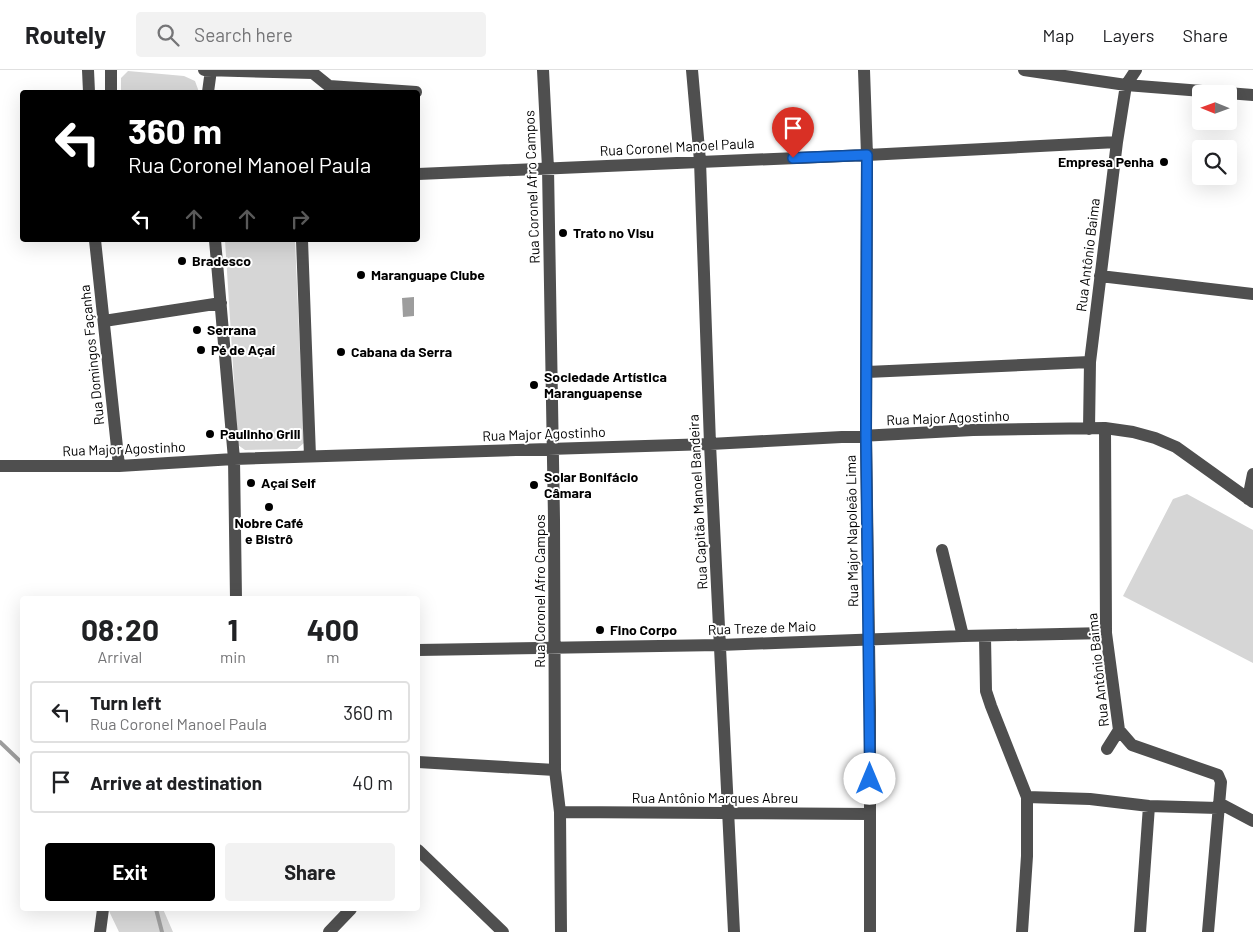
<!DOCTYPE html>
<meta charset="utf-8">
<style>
body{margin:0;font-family:Barlow,sans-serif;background:#f2f2f2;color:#202124;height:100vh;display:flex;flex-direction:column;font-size:19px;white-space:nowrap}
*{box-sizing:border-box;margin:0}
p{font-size:16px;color:#757577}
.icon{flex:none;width:28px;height:28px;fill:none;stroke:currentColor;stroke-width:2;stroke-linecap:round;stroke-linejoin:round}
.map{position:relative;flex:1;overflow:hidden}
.side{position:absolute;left:20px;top:526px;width:400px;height:315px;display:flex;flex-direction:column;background:#fff;border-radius:5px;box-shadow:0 5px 20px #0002}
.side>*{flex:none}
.hud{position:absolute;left:20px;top:20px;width:400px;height:152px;border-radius:5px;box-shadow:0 5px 20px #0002;background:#000;color:#fff;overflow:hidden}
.needle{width:32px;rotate:271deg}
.tools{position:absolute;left:1192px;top:15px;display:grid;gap:10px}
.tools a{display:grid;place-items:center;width:45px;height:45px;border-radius:5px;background:#fff;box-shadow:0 5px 20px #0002;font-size:25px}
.pin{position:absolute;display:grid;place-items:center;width:42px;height:42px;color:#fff;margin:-51px -21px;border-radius:50% 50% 50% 0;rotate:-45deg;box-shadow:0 0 5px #0007}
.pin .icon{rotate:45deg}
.me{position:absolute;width:55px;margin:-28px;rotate:0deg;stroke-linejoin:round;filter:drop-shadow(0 0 4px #0008)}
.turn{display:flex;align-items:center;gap:18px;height:105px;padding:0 25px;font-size:22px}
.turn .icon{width:65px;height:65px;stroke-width:2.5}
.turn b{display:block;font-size:35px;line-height:42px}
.lanes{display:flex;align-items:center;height:48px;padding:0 25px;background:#0003;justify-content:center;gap:25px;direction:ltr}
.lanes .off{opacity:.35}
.eta{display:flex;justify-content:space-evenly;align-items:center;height:85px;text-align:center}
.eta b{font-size:30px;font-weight:700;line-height:35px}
.button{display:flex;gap:10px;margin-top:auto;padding:10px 25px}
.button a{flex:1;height:58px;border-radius:5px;background:#000;color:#fff;font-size:20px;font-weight:700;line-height:58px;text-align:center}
.button a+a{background:#f2f2f2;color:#202124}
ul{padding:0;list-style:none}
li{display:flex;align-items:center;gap:15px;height:62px;margin:0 10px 8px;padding:0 15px;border:2px solid #e0e0e0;border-radius:5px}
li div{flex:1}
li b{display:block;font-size:19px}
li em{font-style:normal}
header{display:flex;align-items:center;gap:30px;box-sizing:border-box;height:70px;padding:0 25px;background:#fff;border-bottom:1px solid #e0e0e0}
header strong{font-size:24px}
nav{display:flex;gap:28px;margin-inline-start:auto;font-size:18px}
.search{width:350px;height:45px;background:#f2f2f2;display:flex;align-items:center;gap:12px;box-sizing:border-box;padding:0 18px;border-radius:5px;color:#757577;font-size:19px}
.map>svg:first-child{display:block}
.green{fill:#d6d6d6}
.water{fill:#9d9d9d}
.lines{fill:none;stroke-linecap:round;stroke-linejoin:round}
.stream{stroke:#9d9d9d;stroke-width:4}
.minor{stroke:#4f4f4f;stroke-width:12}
.route-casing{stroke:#114b97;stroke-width:12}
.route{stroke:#1a73e8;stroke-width:9}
.poi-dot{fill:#000;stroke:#fff;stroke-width:2}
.labels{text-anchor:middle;stroke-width:4;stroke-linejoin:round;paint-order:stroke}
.street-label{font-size:14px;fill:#000;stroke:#fff}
.poi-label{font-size:14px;font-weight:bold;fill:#000;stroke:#fff;text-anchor:start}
</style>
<header>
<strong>Routely</strong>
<div class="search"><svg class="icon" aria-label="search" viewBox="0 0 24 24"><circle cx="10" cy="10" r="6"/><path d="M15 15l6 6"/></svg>Search here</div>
<nav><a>Map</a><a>Layers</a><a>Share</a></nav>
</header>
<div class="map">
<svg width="1253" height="862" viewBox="0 0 1253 862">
<rect width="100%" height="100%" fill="#fff"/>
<!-- green -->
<path class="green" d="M128,1L184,6L195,11L199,22H121V8Z
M225,170H295L304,373L297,379L245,380L238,375Z
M1187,424L1253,460V593L1123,526L1173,429Z
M108,839H163L173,862H119Z"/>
<!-- water -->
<path class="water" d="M414,227V246L403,247L402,228Z"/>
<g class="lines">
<!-- stream -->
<path class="stream" d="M0,672L22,693
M156,839L162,862"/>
<!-- minor -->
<path class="minor" d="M88,0L89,22
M111,0V22
M204,0L313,3L329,16L416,22
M543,0L548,98L554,449L555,700L560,742L561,862
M692,0L700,91L710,374L734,862
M864,0L867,85L866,366L870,640V862
M1024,0L1126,15L1253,25
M208,22L211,0
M418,104L867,85L1117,72
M95,170L119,396
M215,170L234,389L236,529
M302,170L310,386
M1100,206L1253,224
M104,251L221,233
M867,302L1090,292
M1105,358L1106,563L1119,660L1132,675L1218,705L1221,712L1208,862
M1089,359L1090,292L1117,72L1126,15L1136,0
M0,396H119L234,389L710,374L973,360L1105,358L1133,362L1155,368L1176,377L1253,432
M1248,429L1253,404
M942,480L963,566
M985,567L986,621L991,636L1027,727V786L1022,862
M418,580L720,575L963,566L1106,563
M1107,679L1119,660
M418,692L555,700
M1027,727L1090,729L1149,736L1218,738
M1219,733L1253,751
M560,742L870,744
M418,780L503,862
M100,862L103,839
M329,862L351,839
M1140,862L1149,736"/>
</g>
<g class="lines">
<!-- route casing -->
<g class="route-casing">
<path id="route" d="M793,88L867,85L866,366L870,709"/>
</g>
<!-- route -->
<use href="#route" class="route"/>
</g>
<!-- markers -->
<g class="poi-dot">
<circle cx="1164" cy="92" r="5"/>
<circle cx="563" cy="163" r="5"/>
<circle cx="182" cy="191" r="5"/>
<circle cx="361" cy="205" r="5"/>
<circle cx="197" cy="260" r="5"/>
<circle cx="201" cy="280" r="5"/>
<circle cx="341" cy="282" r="5"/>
<circle cx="534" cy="315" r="5"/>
<circle cx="210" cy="364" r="5"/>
<circle cx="251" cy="413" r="5"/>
<circle cx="534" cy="415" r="5"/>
<circle cx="269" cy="437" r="5"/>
<circle cx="600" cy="560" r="5"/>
</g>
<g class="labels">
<!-- street labels -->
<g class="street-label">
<text transform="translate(677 77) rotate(-3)" y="5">Rua Coronel Manoel Paula</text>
<text transform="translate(532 117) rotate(-92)" y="5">Rua Coronel Afro Campos</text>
<text transform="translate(1088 185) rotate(-83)" y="5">Rua Antônio Baima</text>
<text transform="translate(92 285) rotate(-96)" y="5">Rua Domingos Façanha</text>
<text transform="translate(948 348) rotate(-2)" y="5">Rua Major Agostinho</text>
<text transform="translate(544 364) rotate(-2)" y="5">Rua Major Agostinho</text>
<text transform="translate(124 379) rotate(-2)" y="5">Rua Major Agostinho</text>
<text transform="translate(698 432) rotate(-93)" y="5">Rua Capitão Manoel Bandeira</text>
<text transform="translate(852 461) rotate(-91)" y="5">Rua Major Napoleão Lima</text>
<text transform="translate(540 521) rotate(-90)" y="5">Rua Coronel Afro Campos</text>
<text transform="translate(762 558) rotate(-2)" y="5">Rua Treze de Maio</text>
<text transform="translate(1098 600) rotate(-96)" y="5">Rua Antônio Baima</text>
<text x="715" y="733">Rua Antônio Marques Abreu</text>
</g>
<!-- poi labels -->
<g class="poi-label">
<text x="1154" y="97" text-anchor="end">Empresa Penha</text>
<text x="573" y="168">Trato no Visu</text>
<text x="192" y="196">Bradesco</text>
<text x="371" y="210">Maranguape Clube</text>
<text x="207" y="265">Serrana</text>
<text x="211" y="285">Pé de Açaí</text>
<text x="351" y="287">Cabana da Serra</text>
<text x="544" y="312">Sociedade Artística<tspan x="544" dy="16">Maranguapense</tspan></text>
<text x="220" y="369">Paulinho Grill</text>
<text x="544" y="412">Solar Bonifácio<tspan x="544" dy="16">Câmara</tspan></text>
<text x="261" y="418">Açaí Self</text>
<text x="269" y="458" text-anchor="middle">Nobre Café<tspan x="269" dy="16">e Bistrô</tspan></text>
<text x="610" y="565">Fino Corpo</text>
</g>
</g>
</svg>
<div class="tools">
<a><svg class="needle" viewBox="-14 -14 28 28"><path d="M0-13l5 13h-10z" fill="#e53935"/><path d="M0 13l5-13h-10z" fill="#757577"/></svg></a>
<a><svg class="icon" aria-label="search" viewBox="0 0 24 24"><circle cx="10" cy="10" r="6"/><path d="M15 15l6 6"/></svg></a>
</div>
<div class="pin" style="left:793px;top:88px;background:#d93025"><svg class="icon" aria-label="arrive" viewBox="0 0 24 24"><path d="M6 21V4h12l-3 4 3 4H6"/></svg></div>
<svg class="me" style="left:870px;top:709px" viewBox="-20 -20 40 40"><circle r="19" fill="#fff"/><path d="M0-13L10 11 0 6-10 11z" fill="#1a73e8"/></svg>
<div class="hud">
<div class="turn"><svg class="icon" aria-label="left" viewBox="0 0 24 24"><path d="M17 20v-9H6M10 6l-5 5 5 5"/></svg><div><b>360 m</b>Rua Coronel Manoel Paula</div></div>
<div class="lanes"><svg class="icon" aria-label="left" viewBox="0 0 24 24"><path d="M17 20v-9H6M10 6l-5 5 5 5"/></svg><svg class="icon off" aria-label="ahead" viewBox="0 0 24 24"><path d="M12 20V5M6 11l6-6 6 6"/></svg><svg class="icon off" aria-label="ahead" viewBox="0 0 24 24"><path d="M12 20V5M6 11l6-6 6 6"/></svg><svg class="icon off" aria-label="right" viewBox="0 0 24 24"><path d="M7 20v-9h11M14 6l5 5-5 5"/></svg></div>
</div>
<section class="side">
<div class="eta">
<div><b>08:20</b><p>Arrival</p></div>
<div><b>1</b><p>min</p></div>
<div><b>400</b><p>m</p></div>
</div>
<ul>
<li><svg class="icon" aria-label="left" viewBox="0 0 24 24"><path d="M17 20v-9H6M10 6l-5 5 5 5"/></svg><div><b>Turn left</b><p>Rua Coronel Manoel Paula</p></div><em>360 m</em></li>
<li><svg class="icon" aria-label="arrive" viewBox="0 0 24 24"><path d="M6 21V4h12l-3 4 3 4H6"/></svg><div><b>Arrive at destination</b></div><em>40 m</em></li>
</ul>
<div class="button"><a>Exit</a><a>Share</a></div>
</section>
</div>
